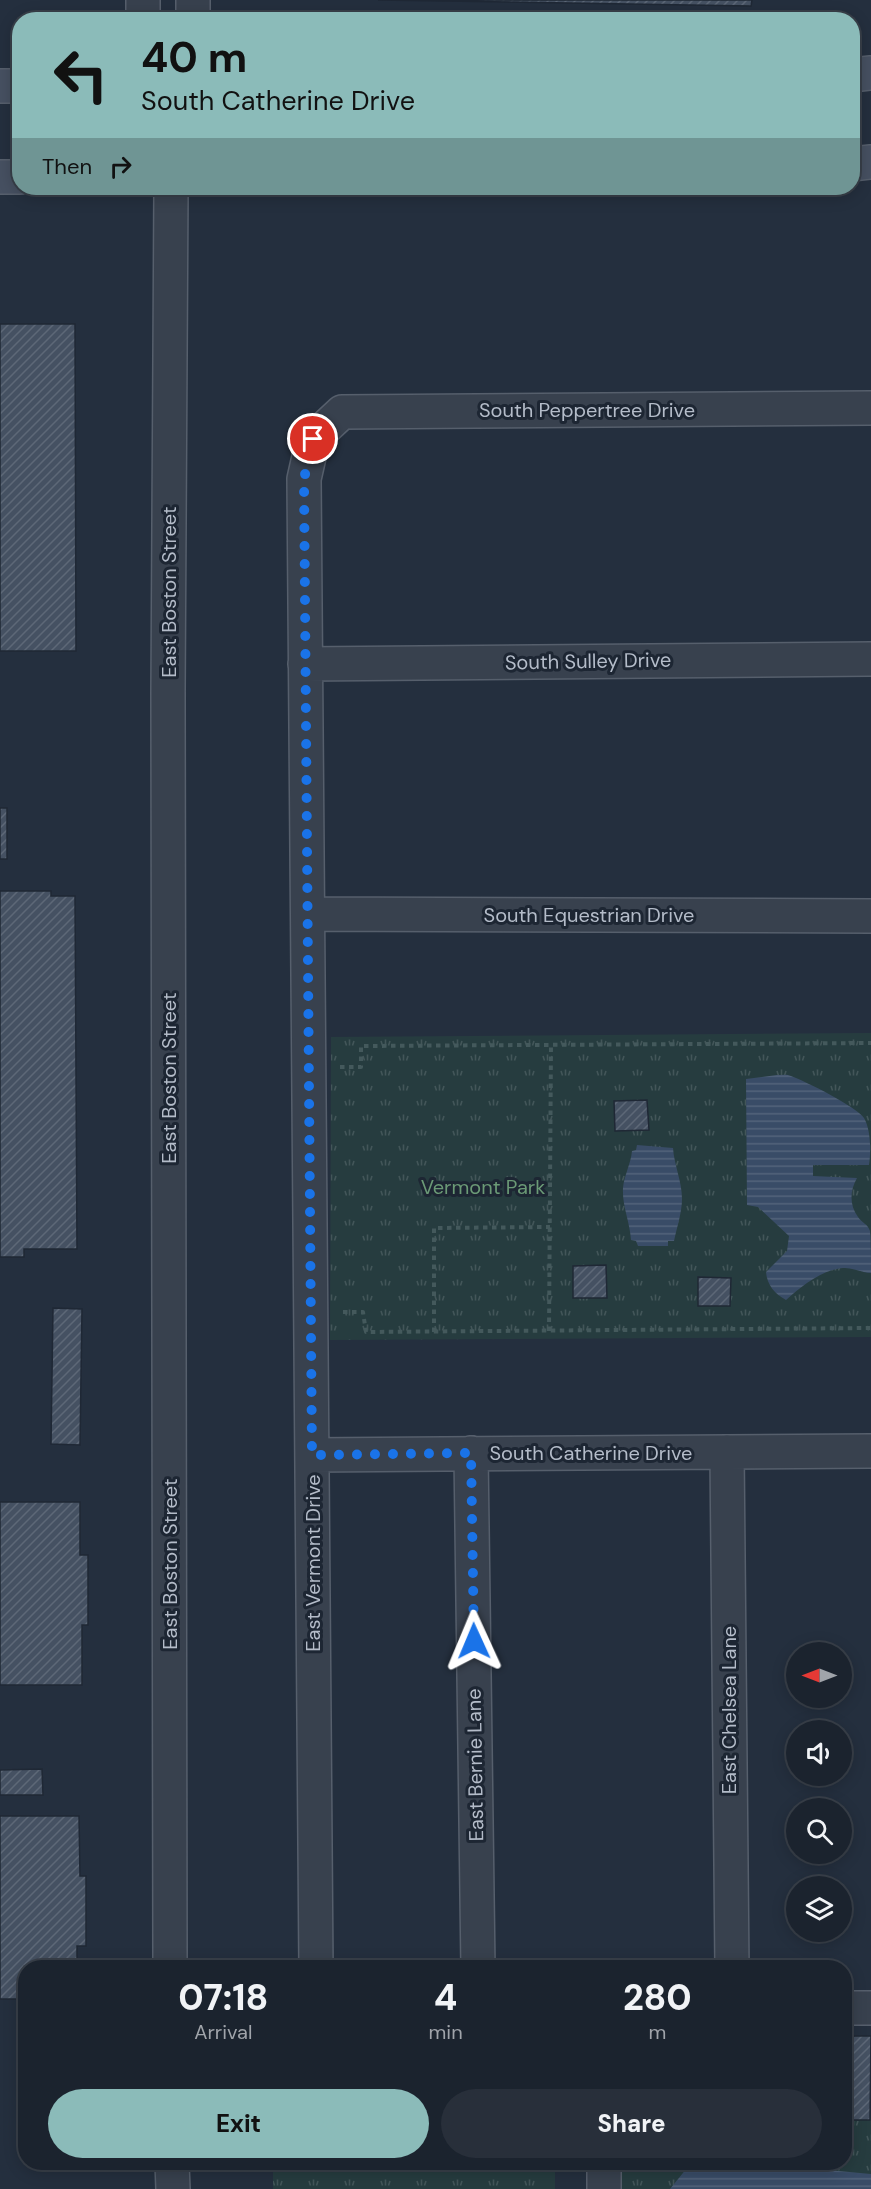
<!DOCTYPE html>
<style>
body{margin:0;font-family:"DM Sans",sans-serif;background:#282f3a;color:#f1f3f6;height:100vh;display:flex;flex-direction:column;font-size:22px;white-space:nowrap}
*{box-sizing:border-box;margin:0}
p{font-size:20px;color:#a0a4aa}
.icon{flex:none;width:33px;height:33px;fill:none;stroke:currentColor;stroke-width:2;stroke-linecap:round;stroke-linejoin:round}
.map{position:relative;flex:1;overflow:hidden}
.side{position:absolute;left:18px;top:1960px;width:834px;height:210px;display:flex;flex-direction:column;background:#1b232e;border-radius:24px;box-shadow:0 3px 15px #0003,0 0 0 2px #39404a}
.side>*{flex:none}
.banner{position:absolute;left:12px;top:12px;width:848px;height:183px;border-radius:24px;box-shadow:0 3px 15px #0003,0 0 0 2px #39404a;background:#8bbbb9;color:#111;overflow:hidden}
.needle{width:39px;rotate:270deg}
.fabs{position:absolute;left:786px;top:1642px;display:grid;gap:12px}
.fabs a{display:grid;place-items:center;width:66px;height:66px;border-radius:50%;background:#1b232e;box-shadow:0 3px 15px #0003,0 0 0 2px #39404a;font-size:30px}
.pin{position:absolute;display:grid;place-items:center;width:51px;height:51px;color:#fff;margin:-26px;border:3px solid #fff;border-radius:50%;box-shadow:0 2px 6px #0007}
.me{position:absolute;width:66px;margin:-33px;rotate:359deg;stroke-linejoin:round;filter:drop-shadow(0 0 4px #0008)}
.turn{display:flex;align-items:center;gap:21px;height:126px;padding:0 30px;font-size:27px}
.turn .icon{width:78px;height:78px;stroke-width:2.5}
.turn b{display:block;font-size:42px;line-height:51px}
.then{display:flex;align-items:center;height:57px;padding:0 30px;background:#0003;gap:12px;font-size:22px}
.eta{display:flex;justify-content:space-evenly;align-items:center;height:102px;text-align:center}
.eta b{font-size:36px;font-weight:800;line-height:42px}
.action{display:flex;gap:12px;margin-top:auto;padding:12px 30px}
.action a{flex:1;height:69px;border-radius:36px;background:#8bbbb9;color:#111;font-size:24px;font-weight:800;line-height:69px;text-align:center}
.action a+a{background:#282f3a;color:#f1f3f6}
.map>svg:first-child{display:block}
.park{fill:url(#park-tufts)}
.water{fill:url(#water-rules)}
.building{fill:url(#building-hatch);stroke:#1f2835;stroke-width:1.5}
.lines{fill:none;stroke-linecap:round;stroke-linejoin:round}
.street-casing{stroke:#565f6c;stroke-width:36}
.secondary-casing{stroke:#565f6c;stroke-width:36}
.path{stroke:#44595c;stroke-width:4;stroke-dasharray:4.5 4.5;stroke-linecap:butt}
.street{stroke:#38414e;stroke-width:33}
.secondary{stroke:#465061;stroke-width:33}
.route{stroke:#1a73e8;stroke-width:10;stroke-dasharray:0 18}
.labels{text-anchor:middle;stroke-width:6;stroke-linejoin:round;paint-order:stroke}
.street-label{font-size:20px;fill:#b4bcc9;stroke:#1d2633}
.park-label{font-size:20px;fill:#6b9a76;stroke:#1d2633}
</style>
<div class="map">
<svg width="871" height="2189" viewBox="0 0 871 2189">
<defs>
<pattern id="park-tufts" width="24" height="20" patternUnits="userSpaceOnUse" patternTransform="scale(1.5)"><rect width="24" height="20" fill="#263c3f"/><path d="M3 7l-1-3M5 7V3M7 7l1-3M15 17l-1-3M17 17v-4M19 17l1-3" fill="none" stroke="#435659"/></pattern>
<pattern id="water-rules" width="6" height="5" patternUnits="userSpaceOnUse" patternTransform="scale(1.5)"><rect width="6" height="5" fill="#394c67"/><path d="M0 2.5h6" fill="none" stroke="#53647b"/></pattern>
<pattern id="building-hatch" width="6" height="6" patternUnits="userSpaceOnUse" patternTransform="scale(1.5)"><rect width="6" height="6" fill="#455162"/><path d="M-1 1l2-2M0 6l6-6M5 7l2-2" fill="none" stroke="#5d6877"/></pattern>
</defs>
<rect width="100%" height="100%" fill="#242f3e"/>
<!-- park -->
<path class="park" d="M871,1033V1337L330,1340L331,1037Z
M845,2113H871V2189H621V2163H844Z
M273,2163H555V2189H273Z"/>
<!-- water -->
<path class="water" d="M777,1075C782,1075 787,1074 791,1076C805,1081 857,1107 864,1118C871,1130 871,1152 869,1165H813V1176L857,1178C850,1190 849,1205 858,1217C862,1223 868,1224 870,1231C871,1242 871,1261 871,1273C862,1273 852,1267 843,1268C821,1270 802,1286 786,1300C775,1294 767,1285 766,1272L787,1251L789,1236L758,1207L747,1205L746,1079Z
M637,1145L673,1148C674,1165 682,1181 682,1199C682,1212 677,1227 674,1241H668V1246H638L636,1241L631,1240C630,1222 622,1206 623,1188C624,1176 631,1163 632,1151L636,1150Z
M691,2163H751L871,2174V2189H670Z"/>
<!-- building -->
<path class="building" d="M378,0H752L751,6Z
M0,324H75L76,651H0Z
M0,808H7V859H0Z
M0,891H51V896H75L77,1249H24V1257H0Z
M647,1100L649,1130L615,1131L614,1101Z
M606,1265L607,1298H573V1266Z
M698,1277L731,1278L730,1306H698Z
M53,1308L82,1309L80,1445L51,1444Z
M0,1502H80V1555H88V1625H82V1685H0Z
M42,1769L43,1795H0V1770Z
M0,1816H79L80,1876H86V1946H77V1968H26V1999H0Z
M855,2036H871L870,2120H852L853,2117H850V2119H844V2038Z"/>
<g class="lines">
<!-- street casing -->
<g class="street-casing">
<path id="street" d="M143,20V0
M193,20V0
M305,664L871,659
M308,914L871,916
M727,1452L732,1968
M471,1453L478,1968
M312,1455L871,1451
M170,1968L168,692L171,188
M316,1968L304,479L313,439L342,412L871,408
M844,2008H871
M172,2163L173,2189
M604,2163V2189"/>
</g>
<!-- secondary casing -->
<g class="secondary-casing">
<path id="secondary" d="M852,75L871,73
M0,86H20
M852,164L871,162
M0,177H20"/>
</g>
<!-- path -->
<path class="path" d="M340,1067H361V1046L871,1043
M343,1312H363L366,1332L871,1328
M549,1331L551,1045
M434,1332V1228L550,1227"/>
<!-- street -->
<use href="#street" class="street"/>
<!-- secondary -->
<use href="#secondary" class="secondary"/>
</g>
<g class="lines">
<!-- route -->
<path class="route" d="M313,439L304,479L312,1455L471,1453L474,1641"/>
</g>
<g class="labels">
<!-- street labels -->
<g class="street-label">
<text x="587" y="417">South Peppertree Drive</text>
<text transform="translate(169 592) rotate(-90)" y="7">East Boston Street</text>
<text transform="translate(588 661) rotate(-1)" y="7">South Sulley Drive</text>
<text x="589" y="922">South Equestrian Drive</text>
<text transform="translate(169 1078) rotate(-90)" y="7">East Boston Street</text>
<text x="591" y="1460">South Catherine Drive</text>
<text transform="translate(313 1563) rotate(-90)" y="7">East Vermont Drive</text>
<text transform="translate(170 1564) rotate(-90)" y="7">East Boston Street</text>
<text transform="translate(729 1710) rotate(-90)" y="7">East Chelsea Lane</text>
<text transform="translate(475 1765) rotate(-91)" y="7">East Bernie Lane</text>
</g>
<!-- park labels -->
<g class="park-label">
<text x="483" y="1194">Vermont Park</text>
</g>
</g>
</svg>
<div class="fabs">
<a><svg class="needle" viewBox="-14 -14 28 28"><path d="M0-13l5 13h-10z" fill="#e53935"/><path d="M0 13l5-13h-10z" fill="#a0a4aa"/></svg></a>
<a><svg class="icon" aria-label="sound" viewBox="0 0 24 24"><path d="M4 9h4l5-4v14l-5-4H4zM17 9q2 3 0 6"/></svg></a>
<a><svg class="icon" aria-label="search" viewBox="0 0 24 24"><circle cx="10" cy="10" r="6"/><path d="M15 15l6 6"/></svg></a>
<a><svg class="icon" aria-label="layers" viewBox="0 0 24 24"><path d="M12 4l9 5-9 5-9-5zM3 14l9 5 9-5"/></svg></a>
</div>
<div class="pin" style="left:313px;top:439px;background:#d93025"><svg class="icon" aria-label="arrive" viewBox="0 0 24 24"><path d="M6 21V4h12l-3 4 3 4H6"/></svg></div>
<svg class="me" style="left:474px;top:1641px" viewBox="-20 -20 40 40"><path d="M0-17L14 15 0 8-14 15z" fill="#1a73e8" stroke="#fff" stroke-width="4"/></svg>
<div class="banner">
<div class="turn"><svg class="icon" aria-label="left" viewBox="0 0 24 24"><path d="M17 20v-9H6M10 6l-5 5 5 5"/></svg><div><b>40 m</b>South Catherine Drive</div></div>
<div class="then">Then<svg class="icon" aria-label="right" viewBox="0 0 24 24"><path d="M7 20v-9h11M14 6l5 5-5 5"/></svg></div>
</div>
<section class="side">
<div class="eta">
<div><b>07:18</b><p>Arrival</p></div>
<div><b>4</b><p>min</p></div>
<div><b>280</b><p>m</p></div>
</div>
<div class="action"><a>Exit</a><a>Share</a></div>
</section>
</div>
